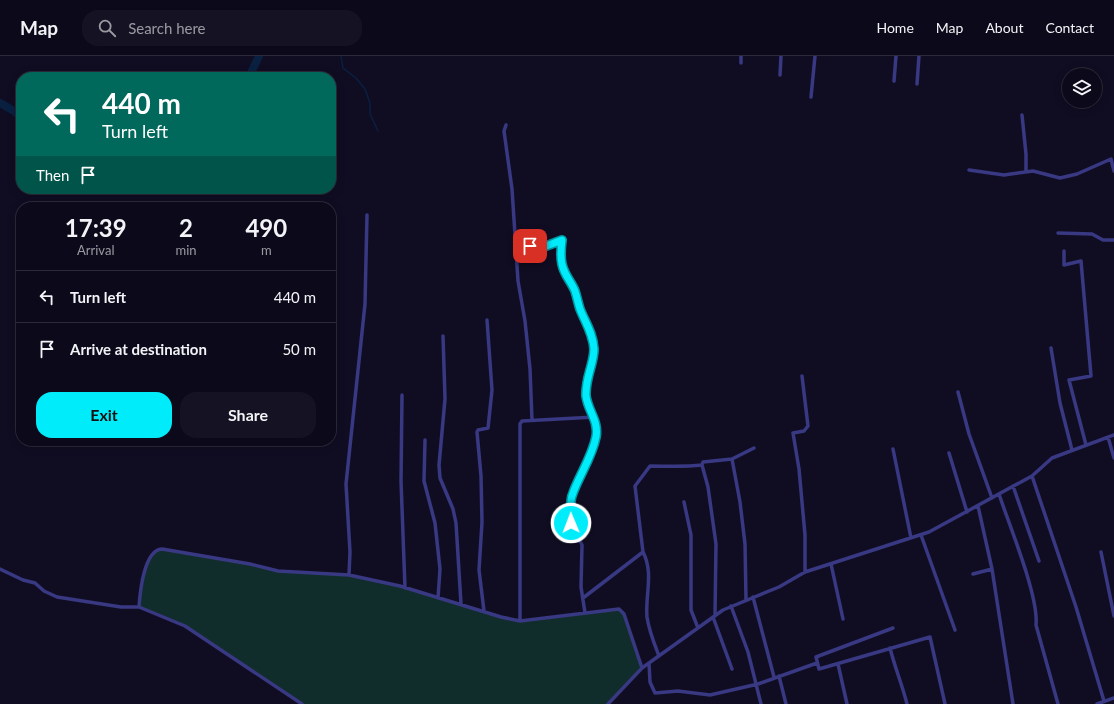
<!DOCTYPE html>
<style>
body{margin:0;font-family:Lato,sans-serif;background:#151323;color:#f1f3f6;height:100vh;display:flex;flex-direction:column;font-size:15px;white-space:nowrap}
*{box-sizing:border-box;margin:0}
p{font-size:13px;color:#9a9aa2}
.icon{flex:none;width:22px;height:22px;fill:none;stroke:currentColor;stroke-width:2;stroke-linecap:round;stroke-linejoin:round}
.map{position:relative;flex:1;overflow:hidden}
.side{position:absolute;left:16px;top:146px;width:320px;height:244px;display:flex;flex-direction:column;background:#0c0a1a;border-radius:16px;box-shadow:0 2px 10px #0003,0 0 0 1px #2c2b39}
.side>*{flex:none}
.hud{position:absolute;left:16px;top:16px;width:320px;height:122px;border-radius:16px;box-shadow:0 2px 10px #0003,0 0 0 1px #2c2b39;background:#00695c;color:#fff;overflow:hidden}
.fabs{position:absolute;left:1062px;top:12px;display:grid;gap:8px}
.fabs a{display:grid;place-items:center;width:40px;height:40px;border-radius:50%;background:#0c0a1a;box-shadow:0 2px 10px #0003,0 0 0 1px #2c2b39;font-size:20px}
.pin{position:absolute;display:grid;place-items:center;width:34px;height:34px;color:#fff;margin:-17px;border-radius:8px;box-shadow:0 2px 6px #0006}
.me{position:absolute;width:44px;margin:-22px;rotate:359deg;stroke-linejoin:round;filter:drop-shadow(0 0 3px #0008)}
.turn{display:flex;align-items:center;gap:14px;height:84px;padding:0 20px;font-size:18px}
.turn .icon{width:52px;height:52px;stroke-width:2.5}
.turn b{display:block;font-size:28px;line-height:34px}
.then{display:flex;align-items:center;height:38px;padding:0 20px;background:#0003;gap:8px;font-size:15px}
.eta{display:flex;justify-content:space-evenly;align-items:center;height:68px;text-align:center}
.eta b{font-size:24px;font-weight:700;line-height:28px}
.cta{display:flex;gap:8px;margin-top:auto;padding:8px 20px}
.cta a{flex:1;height:46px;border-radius:16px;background:#00ecfb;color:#111;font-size:16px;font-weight:700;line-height:46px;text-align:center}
.cta a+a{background:#151323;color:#f1f3f6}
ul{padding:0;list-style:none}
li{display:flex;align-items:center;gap:12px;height:52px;padding:0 20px;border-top:1px solid #2c2b39}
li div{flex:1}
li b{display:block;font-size:15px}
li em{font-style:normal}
header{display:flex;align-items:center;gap:24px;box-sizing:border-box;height:56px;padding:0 20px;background:#0c0a1a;border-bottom:1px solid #2c2b39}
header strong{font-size:19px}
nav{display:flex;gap:22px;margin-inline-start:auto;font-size:14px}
.search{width:280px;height:36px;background:#151323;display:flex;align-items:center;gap:10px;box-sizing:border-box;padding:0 14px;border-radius:16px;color:#9a9aa2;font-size:15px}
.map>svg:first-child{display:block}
.green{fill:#102d2b}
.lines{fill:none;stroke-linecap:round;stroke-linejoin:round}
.stream{stroke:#092041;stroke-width:1.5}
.river{stroke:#092041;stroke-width:8}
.minor{stroke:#383883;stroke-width:3.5}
.route-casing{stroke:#0099a3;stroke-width:10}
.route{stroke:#00ecfb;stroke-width:7}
</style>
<header>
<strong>Map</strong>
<div class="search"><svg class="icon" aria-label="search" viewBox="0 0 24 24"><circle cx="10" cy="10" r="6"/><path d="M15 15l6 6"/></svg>Search here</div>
<nav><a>Home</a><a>Map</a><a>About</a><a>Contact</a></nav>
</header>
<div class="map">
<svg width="1114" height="648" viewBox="0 0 1114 648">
<rect width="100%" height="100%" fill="#100d23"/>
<!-- green -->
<path class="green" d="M157,493L192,497L278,515L349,519L400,530L520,565L622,554L642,612L608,648H302L185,570L139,551L146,510Z"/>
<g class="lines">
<!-- stream -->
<path class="stream" d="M341,0L343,12L356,22L365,33L370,47V58L378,75"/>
<!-- river -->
<path class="river" d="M249,21L259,0
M0,47L14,55L21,62"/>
<!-- minor -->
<path class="minor" d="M741,0V7
M780,19L781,0
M894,25L896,0
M917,28L919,0
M811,41L815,0
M1022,59L1026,98V115
M506,69L504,75L512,133L518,225L525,265L530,313L532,364
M969,114L1004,119L1033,115L1060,122L1077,118L1111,103L1114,115
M1058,177L1092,178L1103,184H1114
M562,184L561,207L566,221L575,235L581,254L589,270L594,294L586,328V342L595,361L597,371L596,379L592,395L587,402L572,437L571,448V467L582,489L581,531L585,557
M1064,195V209L1081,205L1091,320L1069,324L1086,389
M517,196L530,190L541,192L562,184
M443,280L445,343L439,409L440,422L453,453L456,467L461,548
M1051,292L1060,347L1072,394
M802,320L808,370L804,375L793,377L799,413L805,479V516
M958,336L969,378L992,442
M402,339L401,425L405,532
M1108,381L1114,402
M425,384L424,425L435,467L440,513L438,542
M893,393L911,482
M949,397L967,456
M732,403L740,446L745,488L746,544
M702,409L708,431L716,488L715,559
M1032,420L1076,551L1104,645
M1013,430L1039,505
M999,438C1009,469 1039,540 1036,569L1058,648
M684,446L691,479V554L698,572
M978,450L992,513L1013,648
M921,479L955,574
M643,496C654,517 645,539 647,561C649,575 654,587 659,600
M1101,496L1114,560
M831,508L843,563
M0,513L23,524L35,527L44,535L57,541L121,551H139L185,570L302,648
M973,518L992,513
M349,519L350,496L346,428L365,248L367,159
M753,541L774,621
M583,542L643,496L635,430L650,410C668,410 684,411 702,409L703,406L732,403L754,392
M731,550L748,596L761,648
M139,551C140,536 144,494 162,493L250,508L278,515L349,519L400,530L501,561L520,565L619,553L624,558L642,612
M484,555L479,514L482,466L481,420L477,376L478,374L488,372L492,334L487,264
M713,561L732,613
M520,565V368L522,365L595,361
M893,572L816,601L819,613L930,581L945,648
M890,592C895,612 902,628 907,648
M649,607L650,626L655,637L678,635L710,639L758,628L817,607
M838,608L847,648
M779,620L786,648
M608,648L642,612L723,554L779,531L805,516L929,476L1032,420L1052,402L1114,379
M1097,648L1114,642"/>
</g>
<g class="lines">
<!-- route casing -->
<g class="route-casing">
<path id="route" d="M530,190L541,192L562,184C561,192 560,200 562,208C564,219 571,225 575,235C577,241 578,247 580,253C585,266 593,277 594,293C594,308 585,322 586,340C588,355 599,365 596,381C592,401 580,418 573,437C569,446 571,457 571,467"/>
</g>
<!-- route -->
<use href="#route" class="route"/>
</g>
</svg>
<div class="fabs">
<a><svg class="icon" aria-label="layers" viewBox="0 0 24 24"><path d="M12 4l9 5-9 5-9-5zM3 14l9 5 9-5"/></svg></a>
</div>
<div class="pin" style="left:530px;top:190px;background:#d93025"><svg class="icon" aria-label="arrive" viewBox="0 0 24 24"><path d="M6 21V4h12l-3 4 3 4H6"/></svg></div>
<svg class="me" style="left:571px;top:467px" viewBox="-20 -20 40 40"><circle r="17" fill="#00ecfb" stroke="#fff" stroke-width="3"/><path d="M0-11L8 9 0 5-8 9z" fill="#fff"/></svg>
<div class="hud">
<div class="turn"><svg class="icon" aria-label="left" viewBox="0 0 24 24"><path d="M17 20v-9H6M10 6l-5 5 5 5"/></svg><div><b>440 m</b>Turn left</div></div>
<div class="then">Then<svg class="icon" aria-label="arrive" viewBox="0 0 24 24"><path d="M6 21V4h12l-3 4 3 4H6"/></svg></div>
</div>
<section class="side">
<div class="eta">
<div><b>17:39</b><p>Arrival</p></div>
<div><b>2</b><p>min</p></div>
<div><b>490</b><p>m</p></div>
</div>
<ul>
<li><svg class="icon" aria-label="left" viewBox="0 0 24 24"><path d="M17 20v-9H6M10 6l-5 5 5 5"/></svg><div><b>Turn left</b></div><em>440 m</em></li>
<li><svg class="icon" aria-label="arrive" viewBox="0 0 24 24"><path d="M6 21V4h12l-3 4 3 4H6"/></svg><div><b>Arrive at destination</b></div><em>50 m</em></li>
</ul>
<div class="cta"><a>Exit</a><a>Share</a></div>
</section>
</div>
